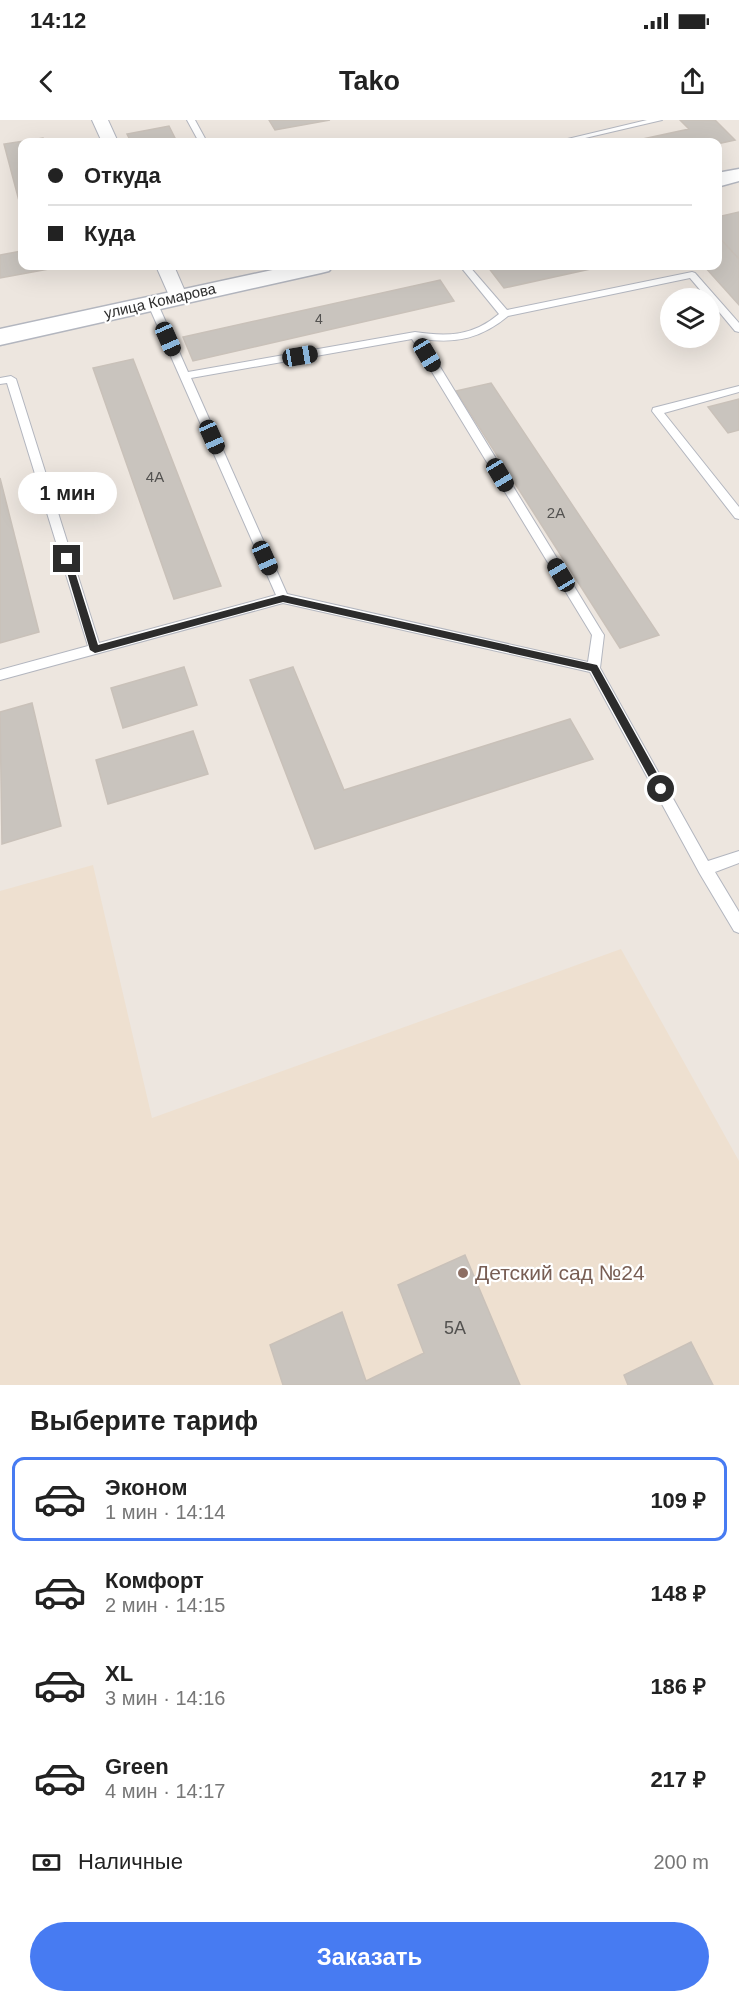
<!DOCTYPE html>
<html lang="ru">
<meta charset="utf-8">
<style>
body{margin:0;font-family:Arial,sans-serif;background:#f6f6f6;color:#222;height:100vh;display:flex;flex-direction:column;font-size:22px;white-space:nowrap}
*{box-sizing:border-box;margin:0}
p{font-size:20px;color:#767676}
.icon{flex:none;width:33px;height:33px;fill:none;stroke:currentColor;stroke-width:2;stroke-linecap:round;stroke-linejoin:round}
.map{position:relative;height:1265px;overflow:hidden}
.sheet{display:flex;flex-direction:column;background:#fff;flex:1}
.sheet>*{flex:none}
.hud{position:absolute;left:18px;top:18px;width:704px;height:132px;border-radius:12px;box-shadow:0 6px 24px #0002;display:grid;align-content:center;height:132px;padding:0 30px;background:#fff}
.controls{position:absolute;left:660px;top:168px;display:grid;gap:12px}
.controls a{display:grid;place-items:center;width:60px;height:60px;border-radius:50%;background:#fff;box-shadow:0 6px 24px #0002;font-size:30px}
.end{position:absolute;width:27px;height:27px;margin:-14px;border:8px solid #2c2c2c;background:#fff;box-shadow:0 0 0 3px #fff}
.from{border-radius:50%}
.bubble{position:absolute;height:42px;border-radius:21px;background:#fff;box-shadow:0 6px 24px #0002;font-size:20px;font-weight:800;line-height:42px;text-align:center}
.car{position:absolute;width:18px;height:36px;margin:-18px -9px;border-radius:8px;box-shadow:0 0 4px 2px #0007;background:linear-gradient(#222 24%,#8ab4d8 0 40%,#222 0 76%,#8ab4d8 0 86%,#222 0)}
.hud b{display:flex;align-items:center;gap:21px;height:57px;font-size:22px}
.hud b+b{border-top:2px solid #e0e0e0}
.hud i{width:15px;height:15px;background:#222}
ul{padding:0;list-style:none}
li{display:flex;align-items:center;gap:18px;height:84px;margin:0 12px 9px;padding:0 18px;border:3px solid transparent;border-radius:12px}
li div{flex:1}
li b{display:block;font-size:22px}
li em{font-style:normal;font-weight:800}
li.on{border-color:#477bf2}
li>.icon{width:54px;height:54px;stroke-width:1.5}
h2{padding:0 30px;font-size:27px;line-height:72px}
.pay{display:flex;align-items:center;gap:15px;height:66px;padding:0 30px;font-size:22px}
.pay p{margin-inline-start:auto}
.primary-button{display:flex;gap:12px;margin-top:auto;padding:12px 30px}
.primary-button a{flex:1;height:69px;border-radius:36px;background:#477bf2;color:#fff;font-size:24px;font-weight:800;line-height:69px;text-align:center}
.status{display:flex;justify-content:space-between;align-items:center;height:42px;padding:0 30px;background:#fff;direction:ltr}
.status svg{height:16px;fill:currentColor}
header{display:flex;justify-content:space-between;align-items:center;height:78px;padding:0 30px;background:#fff;font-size:27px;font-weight:800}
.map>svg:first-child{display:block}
.education{fill:#eee0d0}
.building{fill:#c9c4be;stroke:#c9c1b9;stroke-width:1.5}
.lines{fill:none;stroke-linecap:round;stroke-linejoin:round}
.lane-casing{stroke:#b3b6bf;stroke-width:2}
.street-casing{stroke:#b3b6bf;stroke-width:2}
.secondary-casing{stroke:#b3b6bf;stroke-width:3}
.lane{fill:#fff;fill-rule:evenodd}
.street{fill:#fff;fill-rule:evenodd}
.secondary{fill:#fff;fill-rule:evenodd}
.route{fill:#2c2c2c}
.education-dot{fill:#8d6e63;stroke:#fff;stroke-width:2}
.labels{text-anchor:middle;stroke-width:4.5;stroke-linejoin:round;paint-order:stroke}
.far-number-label{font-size:14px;fill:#535250}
.far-street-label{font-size:15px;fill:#2c2c2c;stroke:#fff}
.number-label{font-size:15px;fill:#535250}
.near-number-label{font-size:18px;fill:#535250}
.near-education-label{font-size:21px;fill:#785e54;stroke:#fff;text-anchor:start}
</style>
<div class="status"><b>14:12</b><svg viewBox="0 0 49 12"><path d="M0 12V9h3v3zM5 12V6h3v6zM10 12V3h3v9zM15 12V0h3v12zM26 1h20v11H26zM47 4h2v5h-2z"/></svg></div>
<header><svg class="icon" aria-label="back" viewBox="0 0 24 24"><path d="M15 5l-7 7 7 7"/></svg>Tako<svg class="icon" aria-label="share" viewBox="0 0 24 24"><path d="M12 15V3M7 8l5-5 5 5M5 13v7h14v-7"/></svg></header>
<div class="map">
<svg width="739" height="1265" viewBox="0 0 739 1265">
<rect width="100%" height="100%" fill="#ede6df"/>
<path class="education" d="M93,745L152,998L621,829L739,1041V1265H0V771Z"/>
<path class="building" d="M269,0H330L275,10Z
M680,0H715L735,20L717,24L647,22L643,19L689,9Z
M169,6L177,22H131L127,14Z
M43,18L44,22H22V92L4,24Z
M739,92V139L717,115V97Z
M717,115L739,139V185L704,146H717Z
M22,131V146H65L0,158V135Z
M496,146H604L504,168L488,147Z
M440,160L454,181L193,241L183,217Z
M133,239L221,466L174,479L93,248Z
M491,263L659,515L620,528L456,271Z
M739,279V310L728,313L708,287Z
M0,358L39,512L0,523Z
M184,547L197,585L123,608L111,568Z
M293,547L344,670L570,599L593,639L315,729L250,560Z
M32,583L61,706L2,724L0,592Z
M193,611L208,654L108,684L96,640Z
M465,1135L520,1265H283L270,1225L342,1192L366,1261L424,1233L398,1165Z
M691,1222L713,1265H628L624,1255Z"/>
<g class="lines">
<defs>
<path id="lane" d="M187,0H195L207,22H199Z
M647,0H662L568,22H555Z
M460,146H469L507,190L692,152L695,153L739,203V212L735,211L710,181V178H707L690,158L508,196C482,218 456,224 423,219L602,512L604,515L600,548L708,741L739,731V743L715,752L739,792V813L734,811L700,754L590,552L283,483L0,560V550L88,526L7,263L0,264V258L11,256L16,259L99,523L276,475L147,182L149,180L152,179L157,182L188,252L415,212C448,217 473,216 499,194ZM412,219L592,515L588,542L287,474L191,258Z
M739,266V272L664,293L739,387V399L735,398L652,291L653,288Z"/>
<path id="street" d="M92,0H108L118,22H102Z
M156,146H174L187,176L185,180H171Z"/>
<path id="secondary" d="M739,49V61L717,67V53Z
M291,146H333L329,151L321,153L0,225V209Z"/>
</defs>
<use href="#lane" class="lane-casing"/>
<use href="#street" class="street-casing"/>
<use href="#secondary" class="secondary-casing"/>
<use href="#lane" class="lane"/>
<use href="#street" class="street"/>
<use href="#secondary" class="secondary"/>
</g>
<path class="route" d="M67,436L71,439L98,525L283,475L597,545L666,669L664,672H657L591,551L283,482L95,533L90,530L63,439Z"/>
<circle class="education-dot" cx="463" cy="1153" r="6"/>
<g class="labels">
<g class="far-number-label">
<text x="319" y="204">4</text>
</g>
<g class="far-street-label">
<text transform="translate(160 181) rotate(-13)" y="5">улица Комарова</text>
</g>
<g class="number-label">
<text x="155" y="362">4А</text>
<text x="556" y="398">2А</text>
</g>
<g class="near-number-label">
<text x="455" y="1214">5А</text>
</g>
<g class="near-education-label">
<text x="475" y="1160">Детский сад №24</text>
</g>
</g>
</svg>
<div class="controls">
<a><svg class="icon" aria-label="layers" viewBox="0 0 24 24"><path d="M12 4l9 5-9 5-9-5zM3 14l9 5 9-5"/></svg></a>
</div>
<i class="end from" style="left:661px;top:669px"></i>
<i class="end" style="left:67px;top:439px"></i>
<div class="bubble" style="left:18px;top:352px;width:99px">1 мин</div>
<i class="car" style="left:168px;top:219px;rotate:156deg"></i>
<i class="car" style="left:427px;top:235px;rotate:149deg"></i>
<i class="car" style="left:300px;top:236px;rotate:80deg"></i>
<i class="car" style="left:212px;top:317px;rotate:156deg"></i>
<i class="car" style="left:500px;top:355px;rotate:149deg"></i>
<i class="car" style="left:265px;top:438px;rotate:156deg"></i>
<i class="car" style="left:561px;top:455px;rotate:329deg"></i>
<div class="hud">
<b><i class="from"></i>Откуда</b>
<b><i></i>Куда</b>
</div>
</div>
<section class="sheet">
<h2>Выберите тариф</h2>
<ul>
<li class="on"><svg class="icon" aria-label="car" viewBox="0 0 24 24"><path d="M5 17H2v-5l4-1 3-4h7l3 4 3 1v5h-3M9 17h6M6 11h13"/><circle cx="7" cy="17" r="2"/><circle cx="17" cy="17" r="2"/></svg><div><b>Эконом</b><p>1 мин · 14:14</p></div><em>109 ₽</em></li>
<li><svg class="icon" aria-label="car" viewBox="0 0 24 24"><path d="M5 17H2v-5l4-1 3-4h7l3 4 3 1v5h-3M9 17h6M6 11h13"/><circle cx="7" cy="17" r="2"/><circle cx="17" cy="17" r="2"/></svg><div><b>Комфорт</b><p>2 мин · 14:15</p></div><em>148 ₽</em></li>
<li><svg class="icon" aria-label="car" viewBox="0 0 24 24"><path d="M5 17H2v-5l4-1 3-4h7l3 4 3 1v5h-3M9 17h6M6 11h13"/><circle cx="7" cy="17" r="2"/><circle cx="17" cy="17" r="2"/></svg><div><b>XL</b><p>3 мин · 14:16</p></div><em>186 ₽</em></li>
<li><svg class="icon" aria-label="car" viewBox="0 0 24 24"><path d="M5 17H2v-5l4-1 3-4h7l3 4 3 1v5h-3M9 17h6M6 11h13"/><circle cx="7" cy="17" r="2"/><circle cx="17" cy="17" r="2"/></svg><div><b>Green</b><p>4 мин · 14:17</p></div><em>217 ₽</em></li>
</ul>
<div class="pay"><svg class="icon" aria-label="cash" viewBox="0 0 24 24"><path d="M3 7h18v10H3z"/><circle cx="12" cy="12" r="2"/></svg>Наличные<p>200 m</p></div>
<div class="primary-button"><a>Заказать</a></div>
</section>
